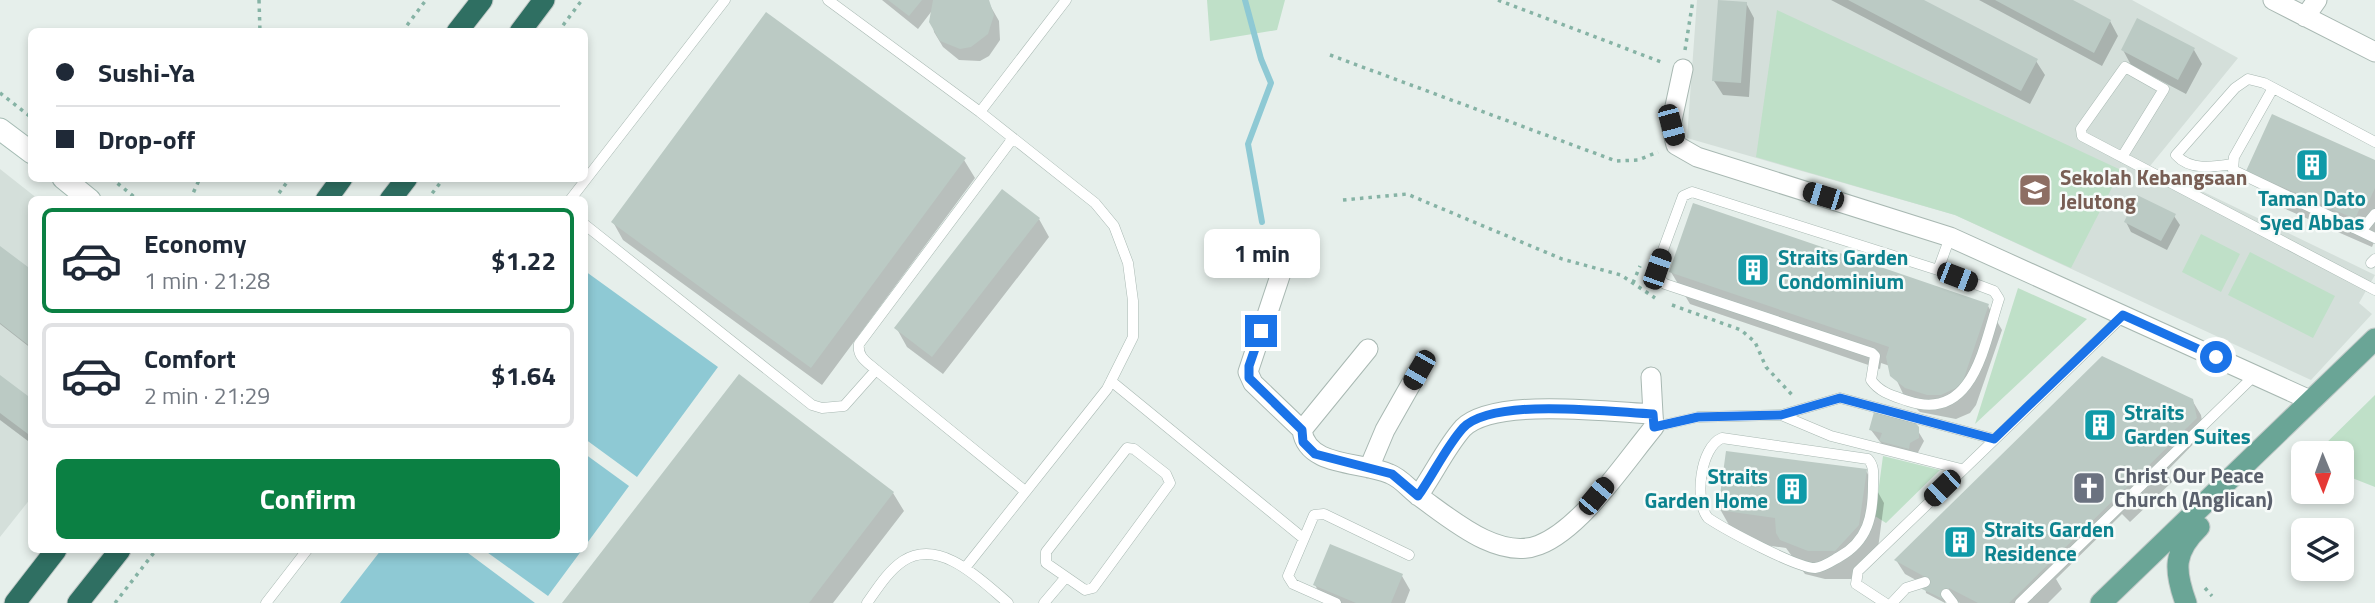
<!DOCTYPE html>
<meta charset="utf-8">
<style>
body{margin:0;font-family:"Titillium Web",sans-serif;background:#f6f6f7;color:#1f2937;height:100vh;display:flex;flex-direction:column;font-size:26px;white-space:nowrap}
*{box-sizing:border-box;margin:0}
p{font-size:23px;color:#747a83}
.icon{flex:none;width:38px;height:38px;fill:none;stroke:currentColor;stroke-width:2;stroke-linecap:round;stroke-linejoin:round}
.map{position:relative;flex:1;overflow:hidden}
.sheet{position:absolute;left:28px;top:196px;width:560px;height:357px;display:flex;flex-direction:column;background:#fff;border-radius:10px;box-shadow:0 4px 10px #0003}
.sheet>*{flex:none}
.guide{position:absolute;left:28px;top:28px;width:560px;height:154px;border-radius:10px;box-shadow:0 4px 10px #0003;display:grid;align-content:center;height:154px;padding:0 28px;background:#fff}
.needle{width:46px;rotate:179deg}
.controls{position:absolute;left:2291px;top:441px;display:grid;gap:14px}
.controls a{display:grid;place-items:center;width:63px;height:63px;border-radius:10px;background:#fff;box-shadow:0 4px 10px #0003;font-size:35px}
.end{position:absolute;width:32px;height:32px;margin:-16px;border:9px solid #1a73e8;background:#fff;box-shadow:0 0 0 4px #fff}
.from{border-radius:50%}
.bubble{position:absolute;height:49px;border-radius:10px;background:#fff;box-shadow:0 4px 10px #0003;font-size:23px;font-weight:700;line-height:49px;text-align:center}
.car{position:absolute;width:21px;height:42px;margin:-21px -10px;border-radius:9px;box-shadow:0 0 5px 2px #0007;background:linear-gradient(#222 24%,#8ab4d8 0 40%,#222 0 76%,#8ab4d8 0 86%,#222 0)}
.guide b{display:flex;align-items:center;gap:24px;height:66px;font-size:26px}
.guide b+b{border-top:2px solid #e0e1e3}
.guide i{width:18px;height:18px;background:#1f2937}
ul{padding:12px 0 0;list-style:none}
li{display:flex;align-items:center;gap:21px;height:105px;margin:0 14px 10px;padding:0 14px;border:4px solid #e0e1e3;border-radius:10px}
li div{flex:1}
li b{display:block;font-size:26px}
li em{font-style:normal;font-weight:700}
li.active{border-color:#0b8043}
li>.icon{width:63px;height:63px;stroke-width:1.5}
.action{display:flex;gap:14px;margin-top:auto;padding:14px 28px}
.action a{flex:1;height:80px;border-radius:10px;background:#0b8043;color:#fff;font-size:28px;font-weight:700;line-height:80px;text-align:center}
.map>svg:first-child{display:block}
.built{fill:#d4dfda}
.green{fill:#bfe0c8}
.water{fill:#8ec9d4}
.shadow{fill:#0003}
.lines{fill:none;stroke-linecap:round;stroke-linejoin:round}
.stream{stroke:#8ec9d4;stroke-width:6}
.building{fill:#bbcac4}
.lane-casing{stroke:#a8b8b2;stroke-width:11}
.street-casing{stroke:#a8b8b2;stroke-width:21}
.secondary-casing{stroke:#a4bbb3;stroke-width:23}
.primary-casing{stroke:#c2cac8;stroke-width:23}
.highway-casing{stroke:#c2cac8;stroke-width:23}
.path{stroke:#86b3a5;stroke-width:3.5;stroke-dasharray:3.5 5;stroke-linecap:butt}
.lane{stroke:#fff;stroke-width:10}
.street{stroke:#fff;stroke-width:19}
.secondary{stroke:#fff;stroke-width:21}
.primary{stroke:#6aa596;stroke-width:21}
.highway{stroke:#2f6f62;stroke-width:21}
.route{stroke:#1a73e8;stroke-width:9}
.labels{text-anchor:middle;stroke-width:5;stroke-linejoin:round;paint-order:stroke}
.education-label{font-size:21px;font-weight:bold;fill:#785e54;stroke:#f7fbf9;text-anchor:start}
.culture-label{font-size:21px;font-weight:bold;fill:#0d838f;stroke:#f7fbf9;text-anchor:start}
.worship-label{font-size:21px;font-weight:bold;fill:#5b616d;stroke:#f7fbf9;text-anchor:start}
</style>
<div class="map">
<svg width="2375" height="603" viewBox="0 0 2375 603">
<rect width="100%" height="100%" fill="#e6efeb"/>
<path class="built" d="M1697,0H2132L2238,58L2150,166L2375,275L2359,303L2372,314L2311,380L1955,215L1687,138Z
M0,169L38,199L32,200L31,498L0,537Z"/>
<path class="green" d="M1207,0H1285L1277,30L1210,41Z
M1777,10L2121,170L2071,268L1955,215L1756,157Z
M2201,234L2240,254L2221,292L2182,272Z
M2250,252L2335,296L2313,338L2228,295Z
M2018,288L2087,319L1975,424Z
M2375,395V487L2342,474V453H2316Z
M1883,456L1940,470L1886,523L1875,516Z"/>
<path class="water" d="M585,271L718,367L637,477L585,439Z
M585,454L629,486L585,546Z
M381,550H464L535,603H340Z
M484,550H582L548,596Z"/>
<path class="shadow" d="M882,0H987L999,21L1000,40L989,56L980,61L959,60L943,47L934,32L931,12L918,29Z
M1831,0H1920L2036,61L2045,75L2030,104Z
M1979,0H2069L2110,21L2118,36L2102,66Z
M1746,3L1754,18L1749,97L1723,95L1714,81Z
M2123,50H2194L2202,64L2186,94L2131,65Z
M964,160L975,178L822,385L623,240L613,222Z
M2375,162V240L2372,247L2265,200L2248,171Z
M2174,216L2180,225L2167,250L2131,232L2126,222Z
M1039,219L1049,237L943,374L907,347L897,329Z
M0,248L32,272V349L0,324Z
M1671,272L1988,306L2002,330L1976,405L1970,413L1956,419L1920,412L1906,400L1890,366L1881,363L1880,369L1690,304Z
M0,377L32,401V444L0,420Z
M2192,400L2201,415L2204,433L2166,472L2172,482L2130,522L2122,514L2056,579L2062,589L2048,603H1960L1948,597L1945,603L1926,593L1925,585L1905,574L1896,560Z
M1871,430L1918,431L1924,441L1915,458L1887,451Z
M1866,471L1884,503L1877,556L1852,579H1825L1805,574L1786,548L1738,541L1720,509Z
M893,493L904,511L833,603H565Z
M1402,576L1410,590L1405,603H1332L1323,599L1315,585Z"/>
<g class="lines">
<path class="stream" d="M1245,0L1261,59L1271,83L1248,144L1262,222"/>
</g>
<path class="building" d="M888,0H922L909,16Z
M933,0H989L994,15L988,34L971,47L960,49L940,41L929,22Z
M1718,0L1747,2L1741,83L1712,81Z
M1848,0H1924L2038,59L2021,91Z
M1995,0H2073L2111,20L2094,53Z
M766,12L966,158L811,368L611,222Z
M2137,18L2195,48L2178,80L2121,50Z
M2272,114L2375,160V188L2368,203L2363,201L2355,219L2246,171Z
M1002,189L1040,218L932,357L894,328Z
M2137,195L2176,214L2161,241L2124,222Z
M1693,203L1989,304L1963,381L1956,388L1941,395H1927L1905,388L1890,376L1886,357L1889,347L1669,272Z
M0,246L32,270V348L0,323Z
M2102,356L2193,399L2197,418L2009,603H1978L1949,588L1943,599L1922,589L1927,578L1894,560Z
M739,374L894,492L809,603H562Z
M0,375L32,399V437L0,413Z
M1874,412L1913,420L1919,427V438L1910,443L1909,449L1879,441L1882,433L1869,430Z
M1726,451L1867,469L1859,525L1835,551H1808L1780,540L1776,533L1775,518L1718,510Z
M1330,544L1403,574L1391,603H1356L1313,585Z"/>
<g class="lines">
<defs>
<path id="lane" d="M828,0L980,112
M2273,88L2234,157L2233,170L2375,238
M1013,138L859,344C857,357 867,362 876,370L1025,491
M2122,157L2164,89L2125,67L2081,129L2082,136L2375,290
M2232,164C2214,167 2190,171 2176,155L2235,88L2248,79L2264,83L2375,142
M1692,192L1938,270L1994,291L1999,299C1984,344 1974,423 1908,401C1894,396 1880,393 1871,380L1875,356L1872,353L1665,284L1657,277L1656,269L1683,196Z
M570,200L725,0
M584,224L812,405L822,408L844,406L876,370
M2361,231L2375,214
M2371,263L2375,259
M1938,270L1950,237
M1111,381L1303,538
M1781,415L1831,436L1961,469
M1654,427L1698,417L1781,415L1840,398L1994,439
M1722,438L1868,459C1875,467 1873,475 1873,485C1873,516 1868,541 1839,557C1832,561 1824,567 1815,568C1797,568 1726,530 1708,518C1694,501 1700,447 1722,438Z
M1127,448L1134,449L1166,474L1170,483L1093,588L1085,590L1046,563V552Z
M965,568L1107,389L1133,337V301L1128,263L1114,226L1095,203L980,112L1066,0
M1946,594L1953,603
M266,603L307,550
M867,603C877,589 888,571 903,561C940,537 982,581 1008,603
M1044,603L1066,577
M1336,603L1293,584L1288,576L1314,515L1324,514L1409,555
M1885,603L1856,584L1858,571L2123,316
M1892,603L1906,588L1925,582
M2020,603L2255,375"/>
<path id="street" d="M2273,0L2375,52
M2305,17L2317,0
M1683,69L1671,125L1676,145L1697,157L1950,237L2312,401
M1284,264L1248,372L1253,383L1302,430
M1368,349L1302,430C1307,468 1362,461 1390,474C1401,478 1410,490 1420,497C1451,519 1499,561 1539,545C1582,528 1624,463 1654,427L1653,414C1610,412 1494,397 1463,428C1446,447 1433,475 1418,496
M1651,377L1653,414
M1369,468L1385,430L1419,370"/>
<path id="secondary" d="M0,129L32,153
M63,178L90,200"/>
<path id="primary" d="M2101,603L2375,339
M2186,603C2174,570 2173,552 2199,527"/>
<path id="highway" d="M457,32L482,0
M520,32L544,0
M326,200L342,178
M390,200L407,178
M15,603L56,550
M78,603L120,550"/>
</defs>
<use href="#lane" class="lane-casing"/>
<use href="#street" class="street-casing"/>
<use href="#secondary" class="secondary-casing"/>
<use href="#primary" class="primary-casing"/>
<use href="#highway" class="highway-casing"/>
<path class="path" d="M259,0L260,32
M1498,0L1664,63
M402,32L426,0
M558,32L582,0
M1685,50L1693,0
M1330,55L1616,161L1638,160L1658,152
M0,93L32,118
M111,178L138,200
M190,200L200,178
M274,200L290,178
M427,200L444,178
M1343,200L1407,194L1562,259L1621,275L1655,298
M1633,283L1640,266
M1672,305L1741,330L1755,342L1766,367L1794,397
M2205,588L2212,596
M115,603L156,550"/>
<use href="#lane" class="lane"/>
<use href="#street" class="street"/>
<use href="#secondary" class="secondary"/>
<use href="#primary" class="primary"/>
<use href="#highway" class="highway"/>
</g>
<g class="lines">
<path class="route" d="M1261,331L1249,366V378L1302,430L1303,442L1315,454L1392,474L1418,496C1433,475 1446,447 1463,428C1493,397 1610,412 1653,414L1654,427L1698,417L1781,415L1840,398L1994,439L2123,315L2216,357"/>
</g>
<defs>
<symbol id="building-square" viewBox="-11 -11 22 22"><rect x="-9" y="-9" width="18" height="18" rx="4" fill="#0f9aa8" stroke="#f7fbf9"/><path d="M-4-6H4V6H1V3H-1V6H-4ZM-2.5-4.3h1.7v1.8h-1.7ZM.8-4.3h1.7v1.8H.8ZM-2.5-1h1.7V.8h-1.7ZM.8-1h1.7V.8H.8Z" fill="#fff"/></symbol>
<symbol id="school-square" viewBox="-11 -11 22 22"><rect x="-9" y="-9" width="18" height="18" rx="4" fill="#8d6e63" stroke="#f7fbf9"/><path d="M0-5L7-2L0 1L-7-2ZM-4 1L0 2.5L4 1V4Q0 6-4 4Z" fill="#fff"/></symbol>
<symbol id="church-square" viewBox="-11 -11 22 22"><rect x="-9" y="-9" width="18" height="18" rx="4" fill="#6b7280" stroke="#f7fbf9"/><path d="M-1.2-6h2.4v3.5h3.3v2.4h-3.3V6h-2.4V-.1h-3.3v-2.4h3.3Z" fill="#fff"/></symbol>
</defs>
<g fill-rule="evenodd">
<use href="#building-square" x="2293" y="146" width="38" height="38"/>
<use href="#school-square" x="2016" y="171" width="38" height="38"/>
<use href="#building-square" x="1734" y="251" width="38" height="38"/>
<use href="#building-square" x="2081" y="406" width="38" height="38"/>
<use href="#church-square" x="2070" y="469" width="38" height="38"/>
<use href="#building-square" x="1773" y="470" width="38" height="38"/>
<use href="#building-square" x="1941" y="523" width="38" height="38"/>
</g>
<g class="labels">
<g class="education-label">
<text x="2060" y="185">Sekolah Kebangsaan<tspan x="2060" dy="24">Jelutong</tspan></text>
</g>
<g class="culture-label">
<text x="2312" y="206" text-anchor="middle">Taman Dato<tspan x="2312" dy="24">Syed Abbas</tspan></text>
<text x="1778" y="265">Straits Garden<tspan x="1778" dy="24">Condominium</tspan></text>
<text x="2124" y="420">Straits<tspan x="2124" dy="24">Garden Suites</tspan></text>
<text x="1768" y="484" text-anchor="end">Straits<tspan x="1768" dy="24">Garden Home</tspan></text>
<text x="1984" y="537">Straits Garden<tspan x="1984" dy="24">Residence</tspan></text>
</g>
<g class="worship-label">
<text x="2114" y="483">Christ Our Peace<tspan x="2114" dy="24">Church (Anglican)</tspan></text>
</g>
</g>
</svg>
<div class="controls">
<a><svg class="needle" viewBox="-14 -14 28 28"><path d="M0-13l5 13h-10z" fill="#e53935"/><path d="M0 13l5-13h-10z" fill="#747a83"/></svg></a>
<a><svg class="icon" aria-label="layers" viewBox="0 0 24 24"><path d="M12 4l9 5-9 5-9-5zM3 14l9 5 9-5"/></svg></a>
</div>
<i class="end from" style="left:2216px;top:357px"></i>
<i class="end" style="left:1261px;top:331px"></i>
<div class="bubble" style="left:1204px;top:229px;width:116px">1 min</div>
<i class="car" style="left:1671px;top:125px;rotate:165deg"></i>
<i class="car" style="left:1823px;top:196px;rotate:287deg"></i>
<i class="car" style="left:1657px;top:269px;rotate:19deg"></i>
<i class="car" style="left:1957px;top:277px;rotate:111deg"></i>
<i class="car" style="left:1419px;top:370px;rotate:210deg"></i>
<i class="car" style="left:1942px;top:488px;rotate:226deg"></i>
<i class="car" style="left:1596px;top:496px;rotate:40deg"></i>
<div class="guide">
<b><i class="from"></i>Sushi-Ya</b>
<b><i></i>Drop-off</b>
</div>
<section class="sheet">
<ul>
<li class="active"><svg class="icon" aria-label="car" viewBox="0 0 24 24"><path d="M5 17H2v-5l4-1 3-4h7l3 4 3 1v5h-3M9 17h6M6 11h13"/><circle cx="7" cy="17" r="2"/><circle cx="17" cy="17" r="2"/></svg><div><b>Economy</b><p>1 min · 21:28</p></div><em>$1.22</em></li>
<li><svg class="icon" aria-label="car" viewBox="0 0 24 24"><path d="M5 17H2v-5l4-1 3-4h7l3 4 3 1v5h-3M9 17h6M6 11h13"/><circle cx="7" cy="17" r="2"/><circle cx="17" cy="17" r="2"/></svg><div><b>Comfort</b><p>2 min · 21:29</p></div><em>$1.64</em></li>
</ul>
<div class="action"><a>Confirm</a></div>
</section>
</div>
